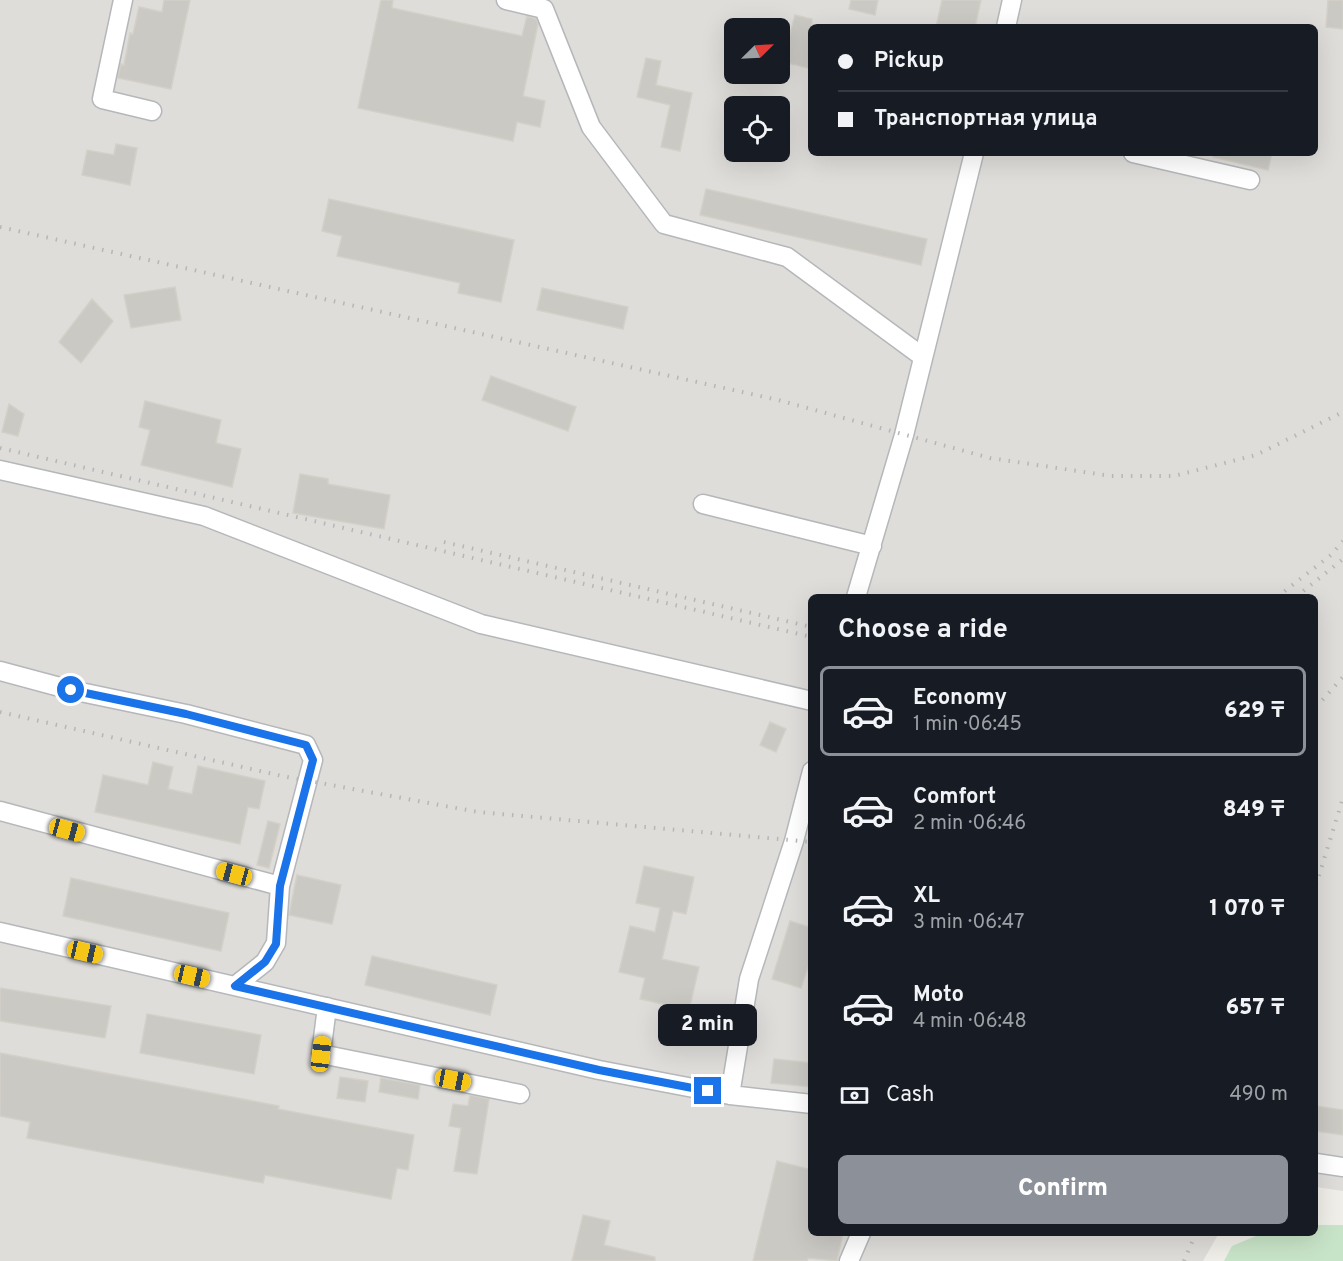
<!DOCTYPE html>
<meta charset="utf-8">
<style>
body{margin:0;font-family:Overpass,sans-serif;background:#20242c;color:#f1f3f6;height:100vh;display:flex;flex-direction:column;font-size:22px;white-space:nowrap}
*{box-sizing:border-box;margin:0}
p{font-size:20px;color:#9ea1a6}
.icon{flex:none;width:33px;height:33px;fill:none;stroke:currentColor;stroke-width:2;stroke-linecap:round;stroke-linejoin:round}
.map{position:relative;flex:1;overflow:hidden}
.drawer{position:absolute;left:808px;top:594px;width:510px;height:642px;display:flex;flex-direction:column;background:#171b24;border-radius:9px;box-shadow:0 6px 24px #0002}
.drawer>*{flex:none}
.banner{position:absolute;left:808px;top:24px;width:510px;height:132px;border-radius:9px;box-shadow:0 6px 24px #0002;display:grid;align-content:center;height:132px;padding:0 30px;background:#171b24}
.needle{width:39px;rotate:66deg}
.buttons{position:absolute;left:724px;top:18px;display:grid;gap:12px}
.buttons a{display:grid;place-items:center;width:66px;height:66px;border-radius:9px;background:#171b24;box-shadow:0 6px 24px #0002;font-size:30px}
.end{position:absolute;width:27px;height:27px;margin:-14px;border:8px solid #1a73e8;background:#fff;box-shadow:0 0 0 3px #fff}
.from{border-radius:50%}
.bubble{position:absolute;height:42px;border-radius:9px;background:#171b24;box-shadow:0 6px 24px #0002;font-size:20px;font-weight:800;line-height:42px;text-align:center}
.car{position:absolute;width:18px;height:36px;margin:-18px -9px;border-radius:8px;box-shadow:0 0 4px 2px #0007;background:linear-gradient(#f5c518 24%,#345 0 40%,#f5c518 0 76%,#345 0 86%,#f5c518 0)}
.banner b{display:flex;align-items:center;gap:21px;height:57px;font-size:22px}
.banner b+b{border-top:2px solid #363941}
.banner i{width:15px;height:15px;background:#f1f3f6}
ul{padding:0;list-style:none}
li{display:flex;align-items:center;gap:18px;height:90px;margin:0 12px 9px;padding:0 18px;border:3px solid transparent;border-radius:9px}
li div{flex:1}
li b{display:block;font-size:22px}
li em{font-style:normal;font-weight:800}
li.current{border-color:#8c9099}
li>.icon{width:54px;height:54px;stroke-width:1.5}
h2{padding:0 30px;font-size:27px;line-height:72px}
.pay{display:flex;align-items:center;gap:15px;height:66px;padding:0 30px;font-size:22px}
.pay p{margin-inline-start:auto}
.button{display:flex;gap:12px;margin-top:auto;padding:12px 30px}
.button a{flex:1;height:69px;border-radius:9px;background:#8c9099;color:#fff;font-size:24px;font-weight:800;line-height:69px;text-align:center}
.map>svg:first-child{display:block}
.industrial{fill:#deddda;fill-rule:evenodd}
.green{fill:#c8e4c8}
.building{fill:#cbc9c4;stroke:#d3d0c7;stroke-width:1.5}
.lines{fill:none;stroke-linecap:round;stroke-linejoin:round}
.minor-casing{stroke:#b5b7ba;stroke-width:21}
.minor{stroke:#fff;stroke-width:18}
.rail{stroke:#b5b6b6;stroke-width:4;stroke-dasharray:1.5 8;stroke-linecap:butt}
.route{stroke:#1a73e8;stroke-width:8}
</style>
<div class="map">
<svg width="1343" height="1261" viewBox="0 0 1343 1261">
<rect width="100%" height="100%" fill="#efeee8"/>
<path class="industrial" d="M0,0H1343V1191L1316,1187V597H812V1233H1219L1203,1261H0ZM812,27H1316V153H812ZM735,28H780V74H735ZM735,106H780V152H735Z"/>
<path class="green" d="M1316,1225H1343V1261H1224L1232,1246L1263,1233H1316Z"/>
<path class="building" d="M164,0H190L171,89L118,78L121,64L124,65L130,33L133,34L139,7L162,12Z
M381,0H393L392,8L522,36L527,16L536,19L538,24L523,96L545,101L540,127L517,122L513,141L358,108Z
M851,0H878L875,15L849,9Z
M942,0H981L975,27H936Z
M1328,0H1343V29L1326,27Z
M795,15L812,19V69L780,61V36L789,38Z
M646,58L661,61L656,85L692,93L680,151L661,147L670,105L637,97Z
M116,144L137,148L130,185L82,175L87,150L114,155Z
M1213,153H1272L1268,170L1213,157Z
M706,189L927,239L921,265L700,215Z
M329,199L514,240L501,302L458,293L460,283L337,256L342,236L322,231Z
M175,287L181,320L131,328L124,295Z
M542,288L628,307L623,329L537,310Z
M92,299L113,321L81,363L59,342Z
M491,376L576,407L568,431L482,400Z
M145,401L221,420L216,443L241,449L232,487L141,465L150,430L139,427Z
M9,404L24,414L18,436L2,432Z
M300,474L328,479V484L390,495L384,529L293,513Z
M770,722L786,729L776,752L760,745Z
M153,762L173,767L168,789L192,794L198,766L265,781L259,809L248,807L240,844L95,812L103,775L148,785Z
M268,821L280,824L269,868L257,865Z
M644,866L694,877L686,914L673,911L662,959L699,967L689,1010L640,999L645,978L619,972L630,926L655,932L660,908L636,903Z
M297,875L341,885L332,924L289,915Z
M71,878L229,913L221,951L63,916Z
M790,921L812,928V955L801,988L772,979Z
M372,956L497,985L490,1015L365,985Z
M0,988L111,1006L105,1038L0,1021Z
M147,1014L261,1035L254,1074L140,1053Z
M0,1053L279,1106L278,1109L414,1135L408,1170L397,1168L391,1199L265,1175L263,1183L27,1138L30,1122L0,1116Z
M774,1059L812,1063V1087L771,1083Z
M340,1077L368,1081L365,1102L337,1098Z
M381,1078L420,1085L418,1099L379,1092Z
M470,1095L489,1099L477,1174L454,1171L461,1128L449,1126L453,1104L468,1106Z
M1316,1106L1343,1110V1135L1316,1131Z
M777,1161L812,1170V1233H843L837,1261L808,1258L807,1261H753Z
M583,1215L610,1221L604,1245L655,1257V1261H572Z"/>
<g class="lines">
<defs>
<path id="minor" d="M123,0L102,99L152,111
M506,0L544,9L591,127L664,224L787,257L923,357
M1006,27L1012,0
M1133,153L1250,180
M0,470L204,516L481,624L812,701
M703,504L872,546
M856,597L904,435L974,153
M0,671L71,690L186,714L306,745L313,760L280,886L276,943L265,962L235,986
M0,811L280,886
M0,932L599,1070L730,1095L812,1104
M327,1007L321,1054L520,1094
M730,1095L749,979L794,841L812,771
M1316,1163L1343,1167
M849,1261L861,1233"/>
</defs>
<use href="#minor" class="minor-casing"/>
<use href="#minor" class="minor"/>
<path class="rail" d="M0,227L778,400L990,458L1111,476H1174L1256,455L1343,412
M0,448L812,637
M444,542L812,627
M1277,597L1331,555L1343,541
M1296,597L1343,559
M1316,707L1343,677
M0,712L282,776L478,812L812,842
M1316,885L1343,798
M1184,1261L1196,1233"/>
</g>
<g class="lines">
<path class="route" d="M71,690L186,714L306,745L313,760L280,886L276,944L265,962L235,986L599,1070L708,1091"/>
</g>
</svg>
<div class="buttons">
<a><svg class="needle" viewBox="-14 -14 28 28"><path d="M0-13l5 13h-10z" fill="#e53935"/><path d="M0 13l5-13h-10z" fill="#9ea1a6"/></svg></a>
<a><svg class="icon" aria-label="locate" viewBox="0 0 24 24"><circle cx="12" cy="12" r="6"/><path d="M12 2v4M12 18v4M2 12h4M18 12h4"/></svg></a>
</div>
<i class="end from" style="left:71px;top:690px"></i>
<i class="end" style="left:708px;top:1091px"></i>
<div class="bubble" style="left:658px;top:1004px;width:99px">2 min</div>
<i class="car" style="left:67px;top:830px;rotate:105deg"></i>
<i class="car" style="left:234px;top:874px;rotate:285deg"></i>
<i class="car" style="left:85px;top:952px;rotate:103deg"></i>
<i class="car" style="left:192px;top:976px;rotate:103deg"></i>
<i class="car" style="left:321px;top:1054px;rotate:7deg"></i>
<i class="car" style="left:453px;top:1080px;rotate:101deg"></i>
<div class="banner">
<b><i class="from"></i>Pickup</b>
<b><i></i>Транспортная улица</b>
</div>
<section class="drawer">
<h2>Choose a ride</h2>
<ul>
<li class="current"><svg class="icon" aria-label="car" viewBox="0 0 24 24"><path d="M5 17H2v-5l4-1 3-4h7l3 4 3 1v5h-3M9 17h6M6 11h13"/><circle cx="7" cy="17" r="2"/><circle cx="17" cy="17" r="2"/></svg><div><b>Economy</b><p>1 min · 06:45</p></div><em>629 ₸</em></li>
<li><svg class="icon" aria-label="car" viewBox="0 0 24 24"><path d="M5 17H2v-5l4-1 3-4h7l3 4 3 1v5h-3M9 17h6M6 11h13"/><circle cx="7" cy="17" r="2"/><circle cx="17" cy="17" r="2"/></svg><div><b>Comfort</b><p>2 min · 06:46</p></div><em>849 ₸</em></li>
<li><svg class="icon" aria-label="car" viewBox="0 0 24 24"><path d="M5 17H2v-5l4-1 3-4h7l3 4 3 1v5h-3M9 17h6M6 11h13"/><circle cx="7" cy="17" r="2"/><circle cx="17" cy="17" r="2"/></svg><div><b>XL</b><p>3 min · 06:47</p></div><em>1 070 ₸</em></li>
<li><svg class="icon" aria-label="car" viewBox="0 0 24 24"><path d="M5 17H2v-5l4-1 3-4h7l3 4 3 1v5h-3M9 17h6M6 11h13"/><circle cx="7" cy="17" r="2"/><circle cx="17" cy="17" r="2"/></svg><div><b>Moto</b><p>4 min · 06:48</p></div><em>657 ₸</em></li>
</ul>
<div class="pay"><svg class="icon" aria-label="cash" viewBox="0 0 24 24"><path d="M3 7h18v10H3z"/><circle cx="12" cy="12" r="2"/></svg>Cash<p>490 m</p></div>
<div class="button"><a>Confirm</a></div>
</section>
</div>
